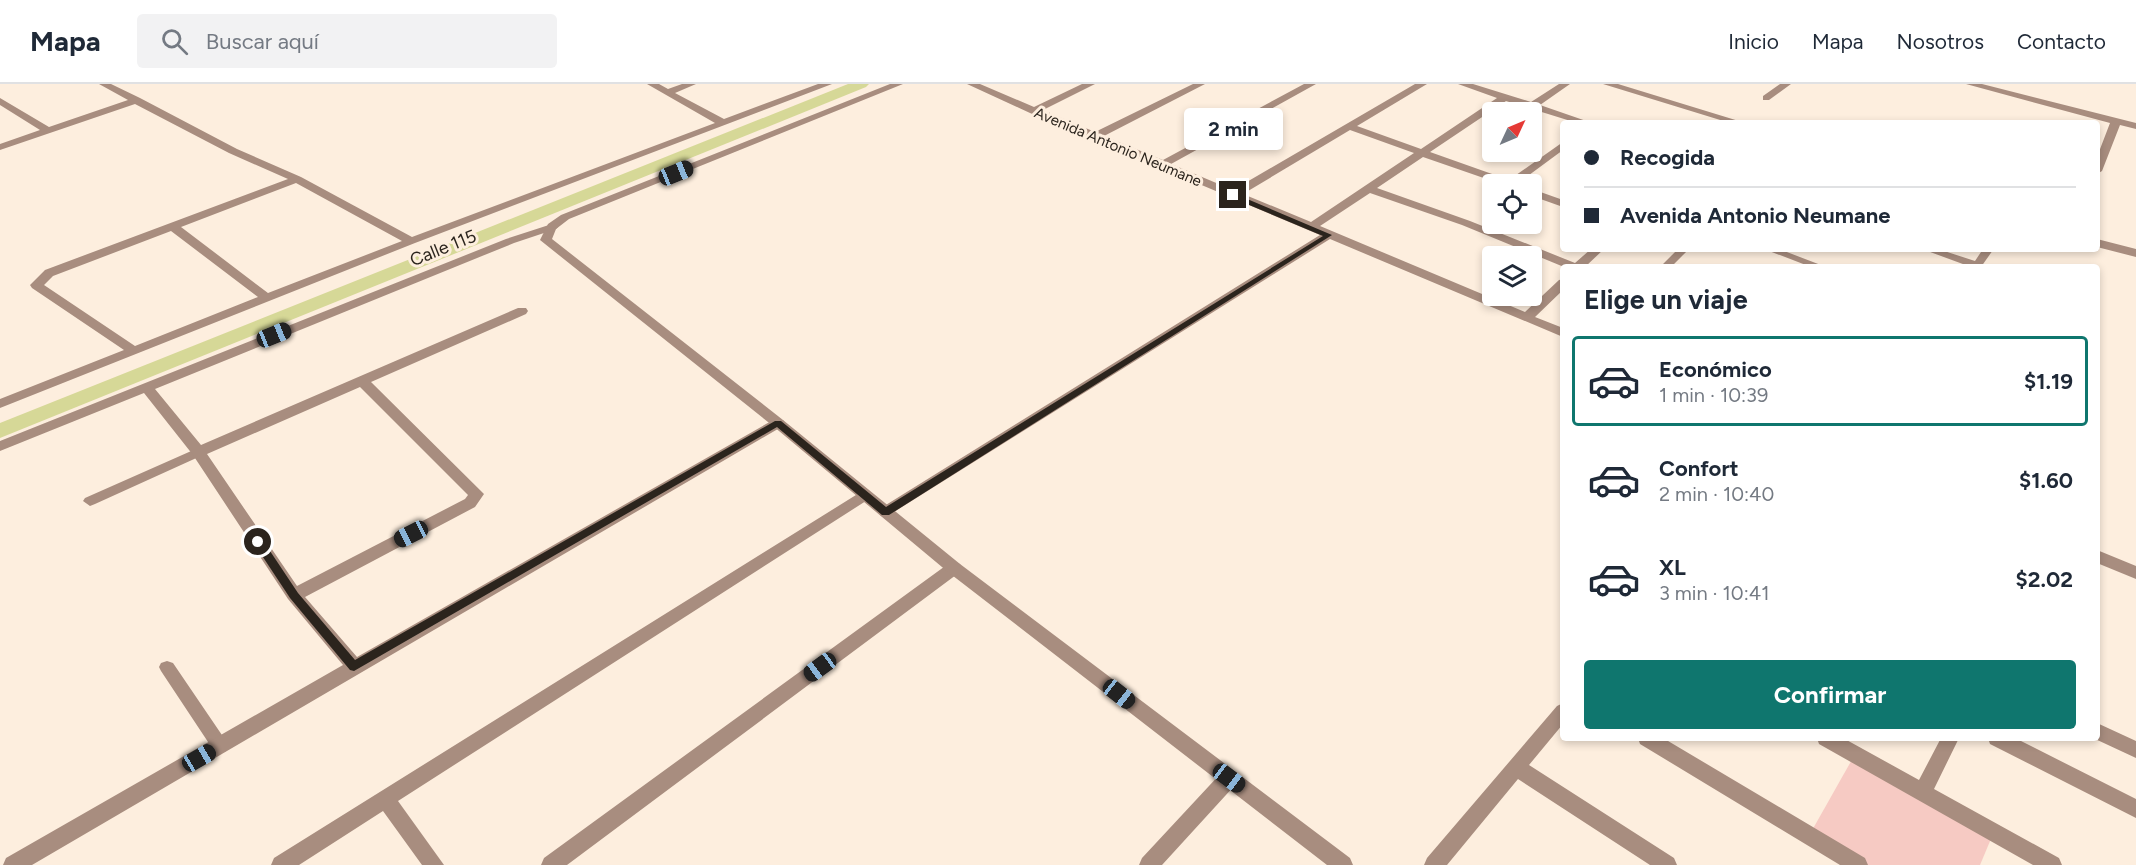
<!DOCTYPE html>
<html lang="es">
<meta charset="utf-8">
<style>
body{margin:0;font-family:Figtree,sans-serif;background:#f2f2f3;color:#1f2937;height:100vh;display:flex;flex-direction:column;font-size:22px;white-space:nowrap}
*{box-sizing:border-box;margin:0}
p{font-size:20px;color:#747a83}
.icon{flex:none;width:33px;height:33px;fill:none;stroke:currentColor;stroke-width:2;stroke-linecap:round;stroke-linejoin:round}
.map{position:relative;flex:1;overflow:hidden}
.panel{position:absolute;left:1560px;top:180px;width:540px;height:477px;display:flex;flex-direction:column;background:#fff;border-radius:6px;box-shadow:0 3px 9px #0003}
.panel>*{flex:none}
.guide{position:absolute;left:1560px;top:36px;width:540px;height:132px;border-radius:6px;box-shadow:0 3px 9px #0003;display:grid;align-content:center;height:132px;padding:0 24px;background:#fff}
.needle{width:39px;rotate:46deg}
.fabs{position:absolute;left:1482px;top:18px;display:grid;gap:12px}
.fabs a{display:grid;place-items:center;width:60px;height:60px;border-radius:6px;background:#fff;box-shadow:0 3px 9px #0003;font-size:30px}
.end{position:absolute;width:27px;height:27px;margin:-14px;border:8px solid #2b241d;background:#fff;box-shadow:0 0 0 3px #fff}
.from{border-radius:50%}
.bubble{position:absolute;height:42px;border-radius:6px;background:#fff;box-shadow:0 3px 9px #0003;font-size:20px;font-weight:700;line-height:42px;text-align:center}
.car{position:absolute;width:18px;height:36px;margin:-18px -9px;border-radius:8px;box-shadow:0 0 4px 2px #0007;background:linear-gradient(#222 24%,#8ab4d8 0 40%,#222 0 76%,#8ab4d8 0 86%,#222 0)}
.guide b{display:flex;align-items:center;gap:21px;height:57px;font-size:22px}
.guide b+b{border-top:2px solid #e0e1e3}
.guide i{width:15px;height:15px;background:#1f2937}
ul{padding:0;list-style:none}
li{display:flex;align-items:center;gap:18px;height:90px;margin:0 12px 9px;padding:0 12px;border:3px solid transparent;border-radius:6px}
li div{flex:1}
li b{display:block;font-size:22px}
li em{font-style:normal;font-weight:700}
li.selected{border-color:#0f766e}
li>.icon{width:54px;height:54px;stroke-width:1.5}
h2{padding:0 24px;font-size:27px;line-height:72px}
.action{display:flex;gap:12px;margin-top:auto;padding:12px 24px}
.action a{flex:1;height:69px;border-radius:6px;background:#0f766e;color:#fff;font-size:24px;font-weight:700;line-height:69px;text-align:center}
header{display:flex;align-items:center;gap:36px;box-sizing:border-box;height:84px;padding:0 30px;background:#fff;border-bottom:2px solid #e0e1e3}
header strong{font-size:28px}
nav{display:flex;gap:33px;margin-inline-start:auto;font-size:21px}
.search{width:420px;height:54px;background:#f2f2f3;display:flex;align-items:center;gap:15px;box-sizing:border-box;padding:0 21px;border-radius:6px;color:#747a83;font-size:22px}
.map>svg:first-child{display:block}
.green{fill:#f6cac3}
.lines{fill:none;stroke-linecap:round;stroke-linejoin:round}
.canal{fill:#d6d897;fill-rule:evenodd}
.service{fill:#a88d7f;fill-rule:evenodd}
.minor{fill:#a88d7f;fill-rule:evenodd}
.tertiary{fill:#a88d7f;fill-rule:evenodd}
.route{fill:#2b241d}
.labels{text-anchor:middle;stroke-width:6;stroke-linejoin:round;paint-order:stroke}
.far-street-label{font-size:15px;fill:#2b241d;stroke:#fdeede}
.street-label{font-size:18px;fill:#2b241d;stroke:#fdeede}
</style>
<header>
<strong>Mapa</strong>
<div class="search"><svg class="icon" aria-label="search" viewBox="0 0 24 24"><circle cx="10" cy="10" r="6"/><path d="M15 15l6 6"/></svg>Buscar aquí</div>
<nav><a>Inicio</a><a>Mapa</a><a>Nosotros</a><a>Contacto</a></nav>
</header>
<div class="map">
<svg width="2136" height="781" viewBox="0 0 2136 781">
<rect width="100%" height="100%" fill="#fdeede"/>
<path class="green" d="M1854,672L1993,750L1980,781H1861L1810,750Z"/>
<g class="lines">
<path class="canal" d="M848,0H869L866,3L0,354V339Z"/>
<path class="service" d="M1678,165H1689L1671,183H1660Z
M1764,165H1779L1826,183H1811Z
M1922,165H1938L1975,177L1983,165L1993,166L1981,183H1971Z
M198,364L205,368L203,371L95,420L90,422L83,417L85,414Z
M167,577L173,579L226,657L228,662L226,667L220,669L214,667L161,587L159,583L161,579Z"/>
<path class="minor" d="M99,0H111L140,14L237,65L301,93L412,153L715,39L647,0H659L668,5L682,0H696L675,9L724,35L818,0H832L415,159L0,324V315L124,266L32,204L30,201L45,186L288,95L229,69L135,20L0,66V60L40,46L0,21V14L49,43L128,16ZM296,99L402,157L268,209L181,143ZM171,147L258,213L135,262L44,201L53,192Z
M967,0H980L1034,23L1082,0H1095L1043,26L1095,48L1193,0H1205L1104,52L1163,76L1304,0H1316L1171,80L1233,106L1415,0H1427L1357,42L1421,65L1497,14L1458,0H1473L1531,18L1559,0H1570L1540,21L1592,39H1577L1506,17L1430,68L1509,96L1563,58V66L1517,100H1501L1423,73L1377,104L1470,137L1575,179L1591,165H1604L1585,183H1564L1462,141L1370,109L1320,142L1525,228L1559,196L1563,195V206L1535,233L1563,244V253L1330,155L886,433L881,432L878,428L881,424L1320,151L1095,56L1089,55L1088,53L1030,29ZM1350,46L1414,69L1311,138L1243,110Z
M1603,0H1618L1742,38L1730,39Z
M1780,0H1791L1769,16H1763V12Z
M1966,0H1982L2136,39V45L2120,41L2102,87L2097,90V73L2110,39Z
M1532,105L1563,116V123L1532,112Z
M552,140L558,143L556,145L514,159L155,305L201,361L518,224H526L528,227L526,230L371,298L484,410L475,423L305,513L357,573L773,336H783L785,339L783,342L32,781H3L6,774L343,581L288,515L193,371L144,309L0,367V357L506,155ZM360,303L468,411L465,415L297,502L207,370Z
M2097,155L2136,165V173L2097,163Z
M864,406L869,407L872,411L869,415L398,717L444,781H422L383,727L299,781H271L274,774Z
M2097,466L2136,482V495L2097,479Z
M954,478L960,480L962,484L960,488L567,781H541L544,774L948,480Z
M1563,619V640L1529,681L1674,774L1677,781H1650L1518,695L1447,781H1424L1427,774L1557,622Z
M2097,639L2136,657V674L2093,654H2097Z
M1638,654H1663L1865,774L1868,781H1840L1640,660Z
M1817,654H1843L1919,696L1941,654H1959L1934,705L2059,774L2062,781H2033L1819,660Z
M1988,654H2015L2136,715V734L1990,660Z
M1229,686L1236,688L1239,694L1236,700L1162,781H1139L1142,774L1222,688Z"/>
<path class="tertiary" d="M890,0H903L569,135L556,145L552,155L783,336L960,480L1350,774L1353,781H1327L948,488L773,342L540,156L548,140L561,131Z"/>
</g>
<path class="route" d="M1233,109L1332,151L889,431H882L777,343L354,587L350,586L290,514L253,458L254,455H262L298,509L355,576L775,337H781L886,423L1323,152L1230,113Z"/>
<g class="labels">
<g class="far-street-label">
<text transform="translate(1118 63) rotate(23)" y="5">Avenida Antonio Neumane</text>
</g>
<g class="street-label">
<text transform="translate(443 164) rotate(-22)" y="6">Calle 115</text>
</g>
</g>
</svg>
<div class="fabs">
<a><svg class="needle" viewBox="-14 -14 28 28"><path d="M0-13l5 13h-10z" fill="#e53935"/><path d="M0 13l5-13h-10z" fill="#747a83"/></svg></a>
<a><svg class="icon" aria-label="locate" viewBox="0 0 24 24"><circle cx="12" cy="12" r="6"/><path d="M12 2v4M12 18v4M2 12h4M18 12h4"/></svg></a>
<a><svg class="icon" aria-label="layers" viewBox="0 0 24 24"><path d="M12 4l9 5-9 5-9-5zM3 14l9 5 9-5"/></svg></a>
</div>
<i class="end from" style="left:258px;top:458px"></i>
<i class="end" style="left:1233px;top:111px"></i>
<div class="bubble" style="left:1184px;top:24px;width:99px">2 min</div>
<i class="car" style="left:676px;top:89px;rotate:68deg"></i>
<i class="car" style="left:274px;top:251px;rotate:68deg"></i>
<i class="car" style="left:411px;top:450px;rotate:243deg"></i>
<i class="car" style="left:820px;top:583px;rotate:234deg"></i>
<i class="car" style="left:1119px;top:610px;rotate:128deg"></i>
<i class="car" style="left:199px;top:674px;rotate:60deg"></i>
<i class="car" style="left:1229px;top:694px;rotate:127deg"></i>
<div class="guide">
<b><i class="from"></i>Recogida</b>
<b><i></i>Avenida Antonio Neumane</b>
</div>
<section class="panel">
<h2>Elige un viaje</h2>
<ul>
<li class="selected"><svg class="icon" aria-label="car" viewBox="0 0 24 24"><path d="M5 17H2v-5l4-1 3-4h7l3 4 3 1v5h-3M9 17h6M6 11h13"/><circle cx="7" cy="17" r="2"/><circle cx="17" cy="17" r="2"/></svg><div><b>Económico</b><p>1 min · 10:39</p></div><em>$1.19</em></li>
<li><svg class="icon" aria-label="car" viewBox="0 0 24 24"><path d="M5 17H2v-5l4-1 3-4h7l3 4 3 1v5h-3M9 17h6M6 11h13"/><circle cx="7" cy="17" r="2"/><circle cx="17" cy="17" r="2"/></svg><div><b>Confort</b><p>2 min · 10:40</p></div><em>$1.60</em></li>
<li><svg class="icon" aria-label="car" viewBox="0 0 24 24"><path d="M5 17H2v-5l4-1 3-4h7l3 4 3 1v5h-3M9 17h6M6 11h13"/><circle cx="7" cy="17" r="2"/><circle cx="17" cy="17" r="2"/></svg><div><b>XL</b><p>3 min · 10:41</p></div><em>$2.02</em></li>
</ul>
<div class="action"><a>Confirmar</a></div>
</section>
</div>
